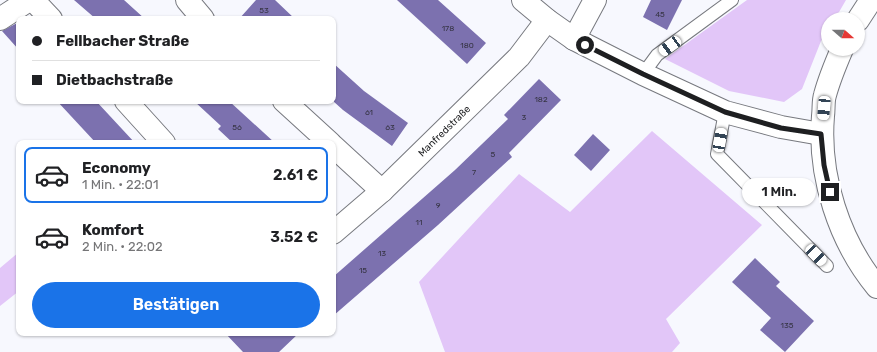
<!DOCTYPE html>
<html lang="de">
<meta charset="utf-8">
<style>
body{margin:0;font-family:Rubik,sans-serif;background:#f2f2f2;color:#202124;height:100vh;display:flex;flex-direction:column;font-size:15px;white-space:nowrap}
*{box-sizing:border-box;margin:0}
p{font-size:13px;color:#757577}
.icon{flex:none;width:22px;height:22px;fill:none;stroke:currentColor;stroke-width:2;stroke-linecap:round;stroke-linejoin:round}
.map{position:relative;flex:1;overflow:hidden}
.panel{position:absolute;left:16px;top:140px;width:320px;height:196px;display:flex;flex-direction:column;background:#fff;border-radius:8px;box-shadow:0 1px 3px #0004}
.panel>*{flex:none}
.banner{position:absolute;left:16px;top:16px;width:320px;height:88px;border-radius:8px;box-shadow:0 1px 3px #0004;display:grid;align-content:center;height:88px;padding:0 16px;background:#fff}
.needle{width:26px;rotate:110deg}
.buttons{position:absolute;left:821px;top:12px;display:grid;gap:8px}
.buttons a{display:grid;place-items:center;width:44px;height:44px;border-radius:50%;background:#fff;box-shadow:0 1px 3px #0004;font-size:20px}
.end{position:absolute;width:18px;height:18px;margin:-9px;border:5px solid #1e1f21;background:#fff;box-shadow:0 0 0 2px #fff}
.from{border-radius:50%}
.bubble{position:absolute;height:28px;border-radius:14px;background:#fff;box-shadow:0 1px 3px #0004;font-size:13px;font-weight:600;line-height:28px;text-align:center}
.car{position:absolute;width:12px;height:24px;margin:-12px -6px;border-radius:5px;box-shadow:0 0 3px 1px #0007;background:linear-gradient(#fff 24%,#345 0 40%,#fff 0 76%,#345 0 86%,#fff 0)}
.banner b{display:flex;align-items:center;gap:14px;height:38px;font-size:15px}
.banner b+b{border-top:1px solid #e0e0e0}
.banner i{width:10px;height:10px;background:#202124}
ul{padding:7px 0 0;list-style:none}
li{display:flex;align-items:center;gap:12px;height:56px;margin:0 8px 6px;padding:0 8px;border:2px solid transparent;border-radius:8px}
li div{flex:1}
li b{display:block;font-size:15px}
li em{font-style:normal;font-weight:600}
li.selected{border-color:#1a73e8}
li>.icon{width:36px;height:36px;stroke-width:1.5}
.cta{display:flex;gap:8px;margin-top:auto;padding:8px 16px}
.cta a{flex:1;height:46px;border-radius:24px;background:#1a73e8;color:#fff;font-size:16px;font-weight:600;line-height:46px;text-align:center}
.map>svg:first-child{display:block}
.green{fill:#e2c6f8}
.building{fill:#7c71af}
.lines{fill:none;stroke-linecap:round;stroke-linejoin:round}
.service-casing{stroke:#77797f;stroke-width:14}
.minor-casing{stroke:#77797f;stroke-width:24}
.tertiary-casing{stroke:#77797f;stroke-width:24}
.secondary-casing{stroke:#77797f;stroke-width:24}
.service{stroke:#fff;stroke-width:12}
.minor{stroke:#fff;stroke-width:22}
.tertiary{stroke:#fff;stroke-width:22}
.secondary{stroke:#fff;stroke-width:22}
.route{stroke:#1e1f21;stroke-width:5}
.labels{text-anchor:middle;stroke-width:4;stroke-linejoin:round;paint-order:stroke}
.number-label{font-size:8px;fill:#363444}
.street-label{font-size:10px;fill:#1e1f21;stroke:#fff}
</style>
<div class="map">
<svg width="877" height="352" viewBox="0 0 877 352">
<rect width="100%" height="100%" fill="#f7f8fe"/>
<path class="green" d="M747,0H846L835,19H828V30L821,41L802,89L784,102L729,91L665,59Z
M652,131L762,225L666,319L680,343L672,352H445L419,282L519,174L570,212Z
M19,252V291L0,306V268Z"/>
<path class="building" d="M74,0H124L145,19H96Z
M256,0H275L295,19H239Z
M397,0H438L486,43L467,64Z
M651,0H682L667,30L643,17Z
M19,22V50L2,31Z
M333,63L364,91L408,123L392,146L343,110L333,101Z
M539,79L561,100L509,153L512,157L438,225L333,316V277L455,170L508,119L504,115Z
M57,101H96L135,143H96Z
M194,101H229L275,143H233L218,129L221,126Z
M593,134L610,150L591,171L574,155Z
M755,258L780,282L776,286L814,321L785,352L760,330L771,318L732,282Z
M225,333H299L279,352H243Z"/>
<g class="lines">
<defs>
<path id="service" d="M643,74L657,55L732,0
M725,112L717,154L827,266"/>
<g id="minor">
<path d="M33,0L51,19"/>
<path d="M187,0L203,19"/>
<path d="M0,19L29,0"/>
<path d="M574,39L595,0"/>
<path d="M126,101L164,143"/>
<path d="M284,101L330,143"/>
<path d="M333,146L382,191"/>
<path id="s1" d="M333,233L382,191L519,57L547,20"/>
</g>
<path id="tertiary" d="M523,0L547,20L574,39L643,74L725,112L781,127L821,134"/>
<path id="secondary" d="M858,20L871,0
M842,49C836,63 829,80 825,95C823,101 824,109 823,116C818,176 839,241 877,287"/>
</defs>
<use href="#service" class="service-casing"/>
<use href="#minor" class="minor-casing"/>
<use href="#tertiary" class="tertiary-casing"/>
<use href="#secondary" class="secondary-casing"/>
<use href="#service" class="service"/>
<use href="#minor" class="minor"/>
<use href="#tertiary" class="tertiary"/>
<use href="#secondary" class="secondary"/>
</g>
<g class="lines">
<path class="route" d="M585,45L643,74L725,112L781,128L821,134L824,165L830,192"/>
</g>
<g class="labels">
<g class="number-label">
<text x="264" y="13">53</text>
<text x="660" y="17">45</text>
<text x="448" y="31">178</text>
<text x="467" y="48">180</text>
<text x="541" y="102">182</text>
<text x="369" y="115">61</text>
<text x="524" y="120">3</text>
<text x="237" y="130">56</text>
<text x="390" y="130">63</text>
<text x="493" y="157">5</text>
<text x="474" y="175">7</text>
<text x="438" y="208">9</text>
<text x="419" y="225">11</text>
<text x="382" y="256">13</text>
<text x="363" y="273">15</text>
<text x="787" y="328">135</text>
</g>
<g class="street-label">
<text dy="4" stroke="none"><textPath href="#s1" startOffset="151">Manfredstraße</textPath></text>
</g>
</g>
</svg>
<div class="buttons">
<a><svg class="needle" viewBox="-14 -14 28 28"><path d="M0-13l5 13h-10z" fill="#e53935"/><path d="M0 13l5-13h-10z" fill="#757577"/></svg></a>
</div>
<i class="end from" style="left:585px;top:45px"></i>
<i class="end" style="left:830px;top:192px"></i>
<div class="bubble" style="left:742px;top:178px;width:74px">1 Min.</div>
<i class="car" style="left:670px;top:46px;rotate:234deg"></i>
<i class="car" style="left:824px;top:108px;rotate:185deg"></i>
<i class="car" style="left:720px;top:140px;rotate:10deg"></i>
<i class="car" style="left:816px;top:255px;rotate:136deg"></i>
<div class="banner">
<b><i class="from"></i>Fellbacher Straße</b>
<b><i></i>Dietbachstraße</b>
</div>
<section class="panel">
<ul>
<li class="selected"><svg class="icon" aria-label="car" viewBox="0 0 24 24"><path d="M5 17H2v-5l4-1 3-4h7l3 4 3 1v5h-3M9 17h6M6 11h13"/><circle cx="7" cy="17" r="2"/><circle cx="17" cy="17" r="2"/></svg><div><b>Economy</b><p>1 Min. · 22:01</p></div><em>2.61 €</em></li>
<li><svg class="icon" aria-label="car" viewBox="0 0 24 24"><path d="M5 17H2v-5l4-1 3-4h7l3 4 3 1v5h-3M9 17h6M6 11h13"/><circle cx="7" cy="17" r="2"/><circle cx="17" cy="17" r="2"/></svg><div><b>Komfort</b><p>2 Min. · 22:02</p></div><em>3.52 €</em></li>
</ul>
<div class="cta"><a>Bestätigen</a></div>
</section>
</div>
